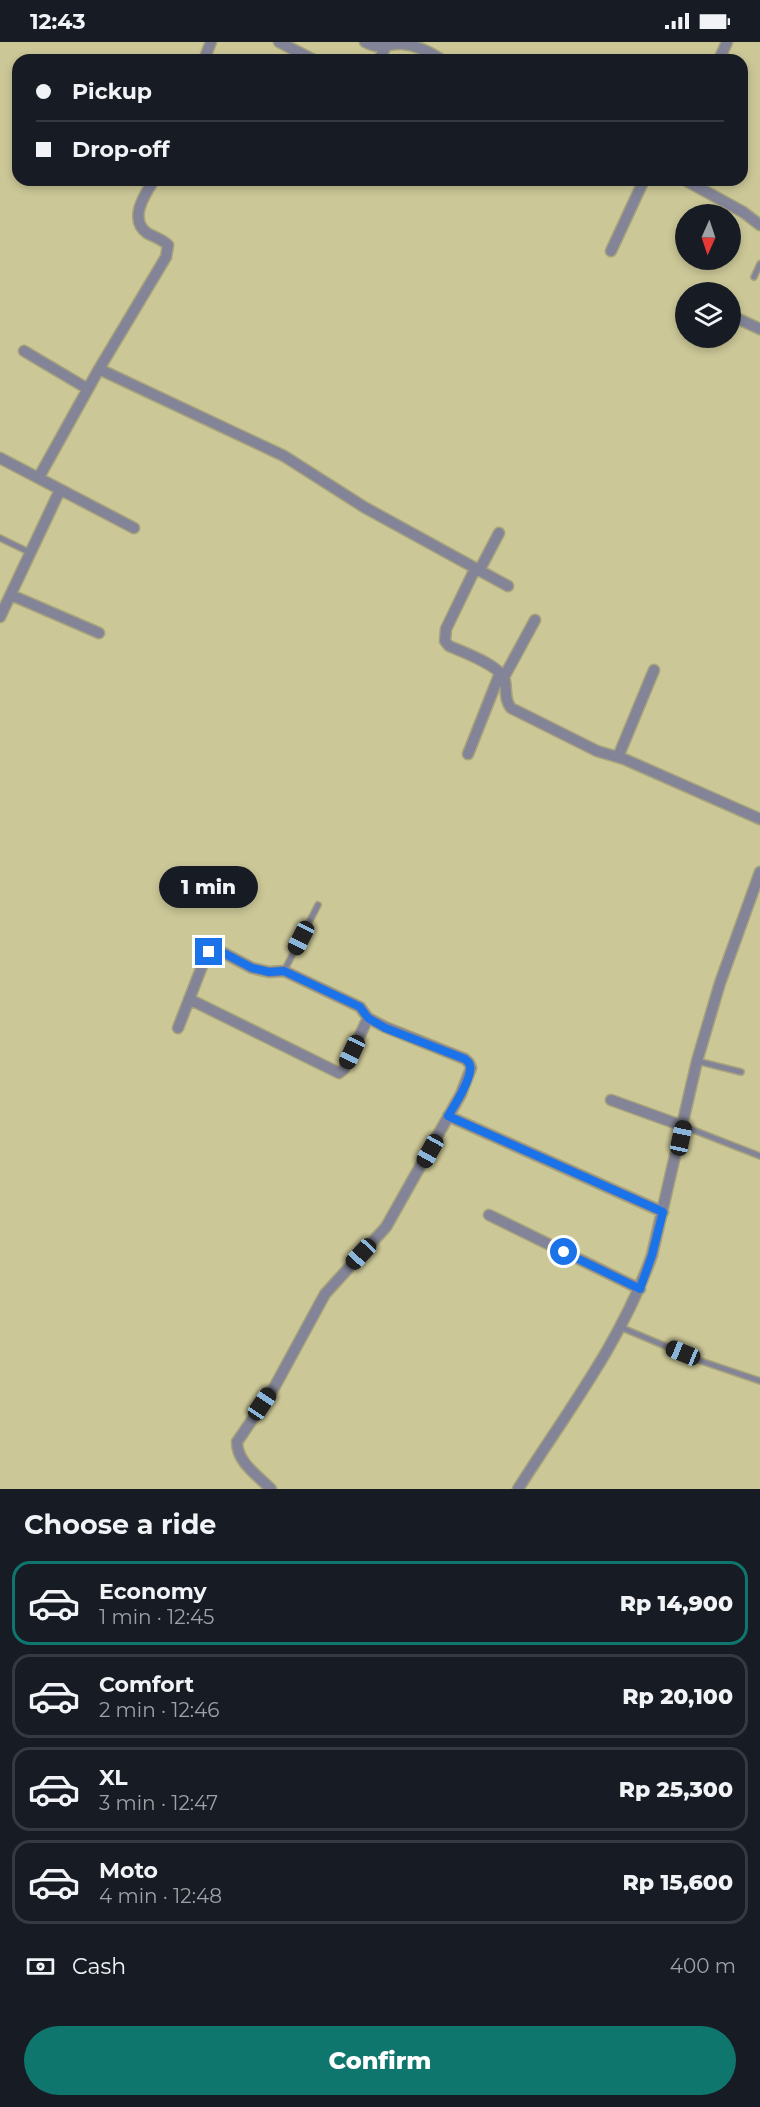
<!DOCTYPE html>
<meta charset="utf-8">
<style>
body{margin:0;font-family:Montserrat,sans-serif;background:#242831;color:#f1f3f6;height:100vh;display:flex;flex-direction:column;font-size:22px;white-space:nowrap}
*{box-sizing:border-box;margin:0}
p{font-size:20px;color:#9ea1a6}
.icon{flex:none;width:33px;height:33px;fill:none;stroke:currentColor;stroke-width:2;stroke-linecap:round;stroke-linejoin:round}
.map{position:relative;height:1447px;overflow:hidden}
.side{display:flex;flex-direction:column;background:#171b24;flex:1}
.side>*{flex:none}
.top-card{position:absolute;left:12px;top:12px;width:736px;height:132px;border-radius:18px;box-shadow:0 3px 9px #0003;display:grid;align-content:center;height:132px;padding:0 24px;background:#171b24}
.needle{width:39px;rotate:183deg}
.buttons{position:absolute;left:675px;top:162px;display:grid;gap:12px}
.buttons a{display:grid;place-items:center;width:66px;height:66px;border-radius:50%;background:#171b24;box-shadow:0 3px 9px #0003;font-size:30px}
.end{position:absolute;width:27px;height:27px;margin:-14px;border:8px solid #1a73e8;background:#fff;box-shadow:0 0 0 3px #fff}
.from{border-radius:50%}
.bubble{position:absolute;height:42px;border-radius:21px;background:#171b24;box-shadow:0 3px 9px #0003;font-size:20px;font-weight:800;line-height:42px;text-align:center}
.car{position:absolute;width:18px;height:36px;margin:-18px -9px;border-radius:8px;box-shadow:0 0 4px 2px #0007;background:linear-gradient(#222 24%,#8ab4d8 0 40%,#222 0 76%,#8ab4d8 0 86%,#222 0)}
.top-card b{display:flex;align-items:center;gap:21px;height:57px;font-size:22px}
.top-card b+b{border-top:2px solid #363941}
.top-card i{width:15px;height:15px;background:#f1f3f6}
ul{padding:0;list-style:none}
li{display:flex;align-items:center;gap:18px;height:84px;margin:0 12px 9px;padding:0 12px;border:3px solid #363941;border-radius:18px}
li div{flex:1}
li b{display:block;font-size:22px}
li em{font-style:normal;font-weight:800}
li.active{border-color:#0f766e}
li>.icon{width:54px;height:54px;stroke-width:1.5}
h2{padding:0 24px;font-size:27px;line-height:72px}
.pay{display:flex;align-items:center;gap:15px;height:66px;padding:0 24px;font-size:22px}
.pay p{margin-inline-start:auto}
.button{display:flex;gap:12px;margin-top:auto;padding:12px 24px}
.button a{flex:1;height:69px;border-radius:36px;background:#0f766e;color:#fff;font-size:24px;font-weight:800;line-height:69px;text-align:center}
.status{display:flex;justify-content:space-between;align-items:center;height:42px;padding:0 30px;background:#171b24;direction:ltr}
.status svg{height:16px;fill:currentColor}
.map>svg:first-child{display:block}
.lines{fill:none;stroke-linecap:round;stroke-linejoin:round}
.service-casing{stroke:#a8a47b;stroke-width:8}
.minor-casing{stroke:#a8a47b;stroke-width:13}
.service{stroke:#838497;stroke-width:5}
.minor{stroke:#838497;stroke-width:10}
.route{stroke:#1a73e8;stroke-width:8}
</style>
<div class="status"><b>12:43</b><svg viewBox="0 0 49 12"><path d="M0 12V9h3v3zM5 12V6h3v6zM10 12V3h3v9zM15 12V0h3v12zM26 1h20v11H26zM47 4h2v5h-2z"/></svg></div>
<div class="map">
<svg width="760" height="1447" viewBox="0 0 760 1447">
<rect width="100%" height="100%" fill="#cbc797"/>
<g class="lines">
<defs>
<path id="service" d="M754,235L760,222
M0,496L31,511
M284,929L318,863
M697,1019L741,1030
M683,1084L760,1114
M620,1285L701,1319L760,1339"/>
<path id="minor" d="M279,0L314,18
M365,0C383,9 386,1 402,2C417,3 430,10 442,18
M204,18L211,0
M379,18L385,6
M719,18L727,0
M685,138L743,170L760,183
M611,209L644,138
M730,273L760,287
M24,309L88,347
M99,327L284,414L364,465L508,544
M0,416L134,486
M39,435L99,327L166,215L168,203C162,197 154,195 147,191C128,177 145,152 154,138
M475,527L446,587L445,599L449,604C463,610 502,624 505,639C507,649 504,657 511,666L597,709L624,717L760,777
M479,529L499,491
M11,553L99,591
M0,575L60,448
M504,635L535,578
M468,712L500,631
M618,715L654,628
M189,957L339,1031L344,1027L368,976
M178,986L206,914L213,908L220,909L252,926L269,930L284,929L360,965L368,976L385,985L465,1017L469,1021L471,1026L461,1052L386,1185L325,1252L275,1344L237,1400C237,1420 257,1433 271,1447
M611,1058L683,1084
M448,1074L663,1170
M489,1173L640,1247
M518,1447C566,1371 622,1299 652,1213L697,1019L720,941L760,830"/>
</defs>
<use href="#service" class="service-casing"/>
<use href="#minor" class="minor-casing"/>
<use href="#service" class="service"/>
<use href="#minor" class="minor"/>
</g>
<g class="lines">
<path class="route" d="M209,910L213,908L220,909L252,926L269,930L284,929L360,965L368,976L385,986L465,1017C468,1020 470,1020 470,1025C472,1037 454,1064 448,1074L663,1170L652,1213L640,1247L564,1210"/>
</g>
</svg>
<div class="buttons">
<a><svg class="needle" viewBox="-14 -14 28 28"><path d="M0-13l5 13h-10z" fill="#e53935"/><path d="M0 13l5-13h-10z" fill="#9ea1a6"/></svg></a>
<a><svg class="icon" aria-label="layers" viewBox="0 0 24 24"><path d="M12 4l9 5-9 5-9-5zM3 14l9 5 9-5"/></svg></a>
</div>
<i class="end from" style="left:564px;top:1210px"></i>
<i class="end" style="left:209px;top:910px"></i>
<div class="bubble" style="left:159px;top:824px;width:99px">1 min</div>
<i class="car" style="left:301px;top:896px;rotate:207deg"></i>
<i class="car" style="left:352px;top:1010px;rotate:205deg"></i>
<i class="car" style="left:681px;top:1096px;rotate:12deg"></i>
<i class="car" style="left:430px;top:1109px;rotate:209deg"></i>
<i class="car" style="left:361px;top:1212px;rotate:223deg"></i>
<i class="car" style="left:683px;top:1311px;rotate:292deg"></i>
<i class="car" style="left:262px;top:1362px;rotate:34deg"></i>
<div class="top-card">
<b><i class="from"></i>Pickup</b>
<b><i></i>Drop-off</b>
</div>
</div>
<section class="side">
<h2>Choose a ride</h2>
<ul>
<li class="active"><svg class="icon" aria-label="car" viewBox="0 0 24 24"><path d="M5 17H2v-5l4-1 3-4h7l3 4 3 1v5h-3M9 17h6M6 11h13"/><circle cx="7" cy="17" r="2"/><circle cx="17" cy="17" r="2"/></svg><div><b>Economy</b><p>1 min · 12:45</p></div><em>Rp 14,900</em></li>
<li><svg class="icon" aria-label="car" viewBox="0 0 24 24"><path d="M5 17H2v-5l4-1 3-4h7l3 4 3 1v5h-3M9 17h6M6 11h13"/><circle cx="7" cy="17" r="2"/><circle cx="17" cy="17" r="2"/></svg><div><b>Comfort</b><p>2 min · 12:46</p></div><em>Rp 20,100</em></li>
<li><svg class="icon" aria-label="car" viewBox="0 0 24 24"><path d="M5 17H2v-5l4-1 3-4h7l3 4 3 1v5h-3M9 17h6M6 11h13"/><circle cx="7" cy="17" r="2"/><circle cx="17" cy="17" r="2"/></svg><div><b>XL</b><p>3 min · 12:47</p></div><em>Rp 25,300</em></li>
<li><svg class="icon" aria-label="car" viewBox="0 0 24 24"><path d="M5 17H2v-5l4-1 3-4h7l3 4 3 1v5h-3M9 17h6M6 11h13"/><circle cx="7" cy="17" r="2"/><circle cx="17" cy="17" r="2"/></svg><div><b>Moto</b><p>4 min · 12:48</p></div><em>Rp 15,600</em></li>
</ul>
<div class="pay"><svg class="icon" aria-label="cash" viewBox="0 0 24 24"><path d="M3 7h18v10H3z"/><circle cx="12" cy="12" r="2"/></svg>Cash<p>400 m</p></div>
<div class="button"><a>Confirm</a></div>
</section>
